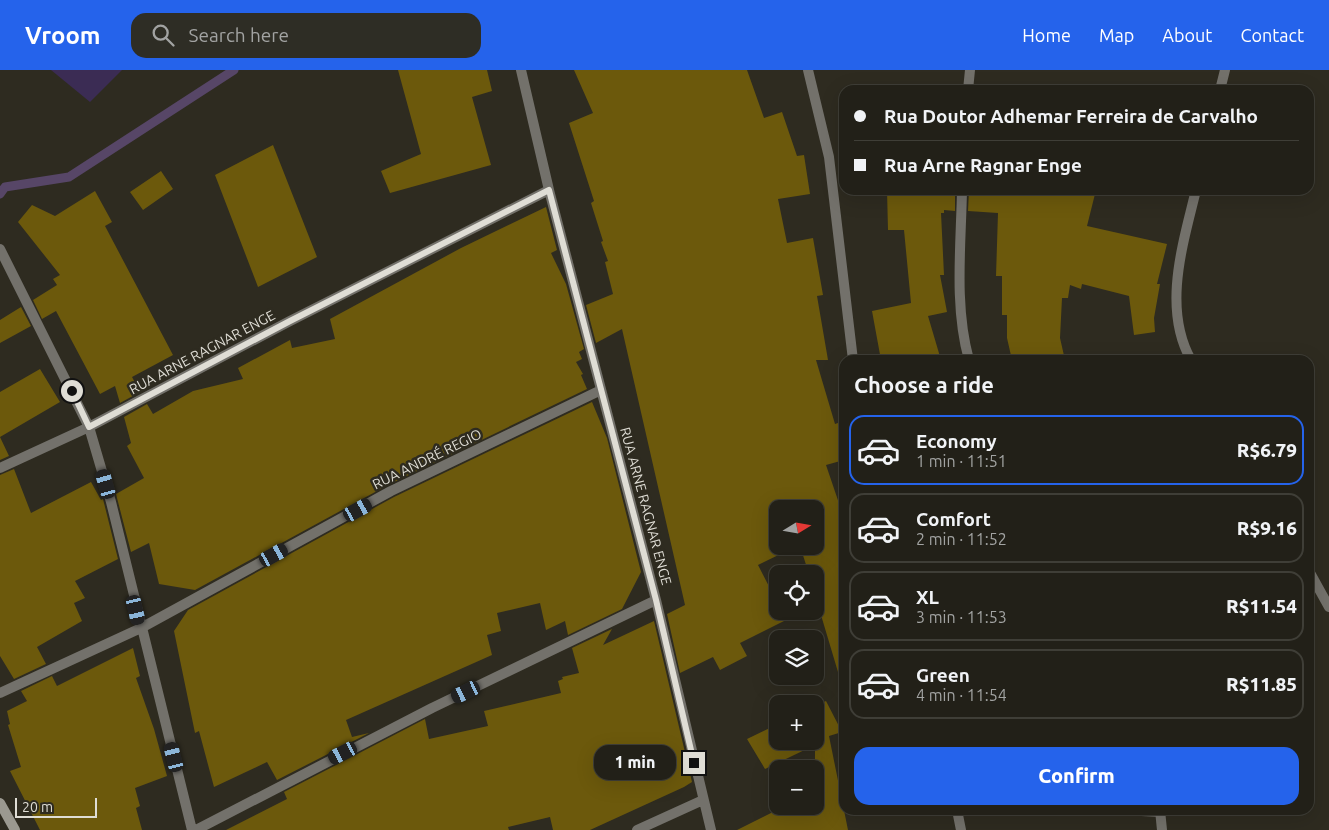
<!DOCTYPE html>
<meta charset="utf-8">
<style>
body{margin:0;font-family:Ubuntu,sans-serif;background:#2e2d25;color:#f1f3f6;height:100vh;display:flex;flex-direction:column;font-size:19px;white-space:nowrap}
*{box-sizing:border-box;margin:0}
p{font-size:16px;color:#a2a3a2}
.icon{flex:none;width:28px;height:28px;fill:none;stroke:currentColor;stroke-width:2;stroke-linecap:round;stroke-linejoin:round}
.map{position:relative;flex:1;overflow:hidden}
.side{position:absolute;left:839px;top:285px;width:475px;height:460px;display:flex;flex-direction:column;background:#222018;border-radius:15px;box-shadow:0 5px 20px #0002,0 0 0 1px #3f3e37}
.side>*{flex:none}
.guide{position:absolute;left:839px;top:15px;width:475px;height:110px;border-radius:15px;box-shadow:0 5px 20px #0002,0 0 0 1px #3f3e37;display:grid;align-content:center;height:110px;padding:0 15px;background:#222018}
.needle{width:32px;rotate:79deg}
.buttons{position:absolute;left:769px;top:430px;display:grid;gap:10px}
.buttons a{display:grid;place-items:center;width:55px;height:55px;border-radius:10px;background:#222018;box-shadow:0 5px 20px #0002,0 0 0 1px #3f3e37;font-size:25px}
.scale{position:absolute;left:15px;bottom:12px;width:82px;box-sizing:border-box;padding-left:5px;border:2px solid #dfddd5;border-top:0;font-size:14px;line-height:18px;white-space:nowrap;color:#dfddd5;-webkit-text-stroke:4px #2e2b20;paint-order:stroke}
.end{position:absolute;width:22px;height:22px;margin:-11px;border:6px solid #dfddd5;background:#111;box-shadow:0 0 0 2px #111}
.from{border-radius:50%}
.bubble{position:absolute;height:35px;border-radius:15px;background:#222018;box-shadow:0 5px 20px #0002,0 0 0 1px #3f3e37;font-size:16px;font-weight:800;line-height:35px;text-align:center}
.car{position:absolute;width:15px;height:30px;margin:-15px -8px;border-radius:6px;box-shadow:0 0 4px 1px #0007;background:linear-gradient(#222 24%,#8ab4d8 0 40%,#222 0 76%,#8ab4d8 0 86%,#222 0)}
.guide b{display:flex;align-items:center;gap:18px;height:48px;font-size:19px}
.guide b+b{border-top:1px solid #3f3e37}
.guide i{width:12px;height:12px;background:#f1f3f6}
ul{padding:0;list-style:none}
li{display:flex;align-items:center;gap:15px;height:70px;margin:0 10px 8px;padding:0 5px;border:2px solid #3f3e37;border-radius:15px}
li div{flex:1}
li b{display:block;font-size:19px}
li em{font-style:normal;font-weight:800}
li.on{border-color:#2563eb}
li>.icon{width:45px;height:45px;stroke-width:1.5}
h2{padding:0 15px;font-size:22px;line-height:60px}
.cta{display:flex;gap:10px;margin-top:auto;padding:10px 15px}
.cta a{flex:1;height:58px;border-radius:15px;background:#2563eb;color:#fff;font-size:20px;font-weight:800;line-height:58px;text-align:center}
header{display:flex;align-items:center;gap:30px;box-sizing:border-box;height:70px;padding:0 25px;background:#2563eb;color:#fff}
header strong{font-size:24px}
nav{display:flex;gap:28px;margin-inline-start:auto;font-size:18px}
.search{width:350px;height:45px;background:#2e2d25;display:flex;align-items:center;gap:12px;box-sizing:border-box;padding:0 18px;border-radius:15px;color:#a2a3a2;font-size:19px}
.map>svg:first-child{display:block}
.green{fill:#3b2c54}
.lines{fill:none;stroke-linecap:round;stroke-linejoin:round}
.stream{stroke:#574667;stroke-width:9}
.building{fill:#6c590c}
.street{stroke:#73716b;stroke-width:10}
.secondary{stroke:#9b9990;stroke-width:10}
.route{stroke:#dfddd5;stroke-width:6}
.labels{text-anchor:middle;stroke-width:5;stroke-linejoin:round;paint-order:stroke}
.street-label{font-size:14px;fill:#dfddd5;stroke:#2e2b20}
</style>
<header>
<strong>Vroom</strong>
<div class="search"><svg class="icon" aria-label="search" viewBox="0 0 24 24"><circle cx="10" cy="10" r="6"/><path d="M15 15l6 6"/></svg>Search here</div>
<nav><a>Home</a><a>Map</a><a>About</a><a>Contact</a></nav>
</header>
<div class="map">
<svg width="1329" height="760" viewBox="0 0 1329 760">
<rect width="100%" height="100%" fill="#2e2b20"/>
<path class="green" d="M51,0H122L90,32Z"/>
<g class="lines">
<path class="stream" d="M0,124L5,117L69,107L234,0"/>
</g>
<path class="building" d="M398,0H487L492,21L472,27L491,95L390,123L381,101L421,84Z
M574,0H747L764,48L782,42L797,86L804,85L810,124L778,129L787,173L813,168L823,225L817,226L828,290H816L835,354L844,351V390L826,395L844,448V601L838,602L815,525V504H809L800,476H815V439H778V476H797L758,495L778,534V541H781L786,550L740,573L747,586L720,600L713,587L680,603L667,544L685,535L622,259L596,273L586,235L613,224L605,192L608,191L601,172L603,171L591,133L594,131L569,53L593,43Z
M273,75L317,187L258,217L215,105Z
M161,101L173,119L143,140L130,122Z
M887,120H955V141L944,140V143H941L944,205H940L947,242L928,246L941,290H881L872,241L911,233L904,160H888Z
M969,120H1003V123L1055,126V120H1096L1087,156L1167,174L1157,214H1160L1154,248L1155,262L1134,265L1129,226L1082,214L1081,219L1070,215L1068,228H1062L1060,268L1065,290H1012L1007,268V245H1002V206H996L998,143L968,141Z
M95,121L112,152L105,156L173,285L132,307L140,322L120,333L115,316L100,324L56,241L42,249L33,230L57,215L53,209L60,205L18,152L32,135L55,146Z
M546,137L557,180L551,183L566,214L584,279L579,282L582,289L576,292L583,304L581,305L587,319L388,415L195,520L159,514L149,473L131,482L116,424L144,408L127,376L131,373L124,347L147,334L153,344L193,321L243,309L238,298L290,270L292,278L335,269L330,249L461,178Z
M21,237L31,256L0,273V250Z
M40,299L60,332L0,367L9,386L0,390V322Z
M592,332L607,368L641,502L622,539L568,565L565,551L546,560L540,533L497,543L501,561L487,565L492,585L346,650L352,667L369,663L277,710L267,692L214,717L199,661L195,663L174,561L188,540L394,427Z
M14,399L31,443L91,412L101,430L103,429L118,489L75,511L85,528L74,533L82,551L37,577L46,594L14,609L0,586V405Z
M654,551L692,712L684,717L590,760H553L550,747L508,757L509,760H226L287,729L284,722L425,649L429,669L488,656L484,641L561,623L558,611L563,609L562,607L579,603L572,578L612,559L603,575Z
M133,578L140,606L136,608L154,659L167,706L135,718L140,736L136,738L142,760H40L10,701L21,697L8,655L10,654L7,641L27,631L21,621L52,606L57,616Z
M826,631L842,662L829,666L848,760H737L785,736H815V675L765,699L747,669L778,654V671H815V636Z"/>
<g class="lines">
<path class="street" d="M521,0L549,120L656,530L711,760
M808,0L829,87L853,290
M968,20L970,0
M1220,20L1225,0
M962,120C961,176 954,236 969,290
M0,179L89,357L111,432L192,760
M1191,290C1162,238 1183,174 1196,120
M0,398L89,357L290,251L549,120
M1309,501L1329,537
M0,623L141,558L391,421L601,320
M957,740L961,760
M1122,740L1161,742
M1160,740L1162,760
M196,760L432,638L656,530
M637,760L703,730"/>
<path class="secondary" d="M0,733L15,760"/>
</g>
<g class="lines">
<path class="route" d="M72,321L89,357L290,251L549,120L656,530L694,693"/>
</g>
<g class="labels">
<g class="street-label">
<text transform="translate(202 282) rotate(-28)" y="5">RUA ARNE RAGNAR ENGE</text>
<text transform="translate(427 389) rotate(-26)" y="5">RUA ANDRÉ REGIO</text>
<text transform="translate(646 436) rotate(75)" y="5">RUA ARNE RAGNAR ENGE</text>
</g>
</g>
</svg>
<div class="buttons">
<a><svg class="needle" viewBox="-14 -14 28 28"><path d="M0-13l5 13h-10z" fill="#e53935"/><path d="M0 13l5-13h-10z" fill="#a2a3a2"/></svg></a>
<a><svg class="icon" aria-label="locate" viewBox="0 0 24 24"><circle cx="12" cy="12" r="6"/><path d="M12 2v4M12 18v4M2 12h4M18 12h4"/></svg></a>
<a><svg class="icon" aria-label="layers" viewBox="0 0 24 24"><path d="M12 4l9 5-9 5-9-5zM3 14l9 5 9-5"/></svg></a>
<a>+</a>
<a>−</a>
</div>
<div class="scale">20 m</div>
<i class="end from" style="left:72px;top:321px"></i>
<i class="end" style="left:694px;top:693px"></i>
<div class="bubble" style="left:594px;top:675px;width:82px">1 min</div>
<i class="car" style="left:106px;top:414px;rotate:344deg"></i>
<i class="car" style="left:358px;top:440px;rotate:61deg"></i>
<i class="car" style="left:274px;top:485px;rotate:61deg"></i>
<i class="car" style="left:136px;top:540px;rotate:167deg"></i>
<i class="car" style="left:466px;top:622px;rotate:244deg"></i>
<i class="car" style="left:343px;top:683px;rotate:243deg"></i>
<i class="car" style="left:174px;top:687px;rotate:346deg"></i>
<div class="guide">
<b><i class="from"></i>Rua Doutor Adhemar Ferreira de Carvalho</b>
<b><i></i>Rua Arne Ragnar Enge</b>
</div>
<section class="side">
<h2>Choose a ride</h2>
<ul>
<li class="on"><svg class="icon" aria-label="car" viewBox="0 0 24 24"><path d="M5 17H2v-5l4-1 3-4h7l3 4 3 1v5h-3M9 17h6M6 11h13"/><circle cx="7" cy="17" r="2"/><circle cx="17" cy="17" r="2"/></svg><div><b>Economy</b><p>1 min · 11:51</p></div><em>R$6.79</em></li>
<li><svg class="icon" aria-label="car" viewBox="0 0 24 24"><path d="M5 17H2v-5l4-1 3-4h7l3 4 3 1v5h-3M9 17h6M6 11h13"/><circle cx="7" cy="17" r="2"/><circle cx="17" cy="17" r="2"/></svg><div><b>Comfort</b><p>2 min · 11:52</p></div><em>R$9.16</em></li>
<li><svg class="icon" aria-label="car" viewBox="0 0 24 24"><path d="M5 17H2v-5l4-1 3-4h7l3 4 3 1v5h-3M9 17h6M6 11h13"/><circle cx="7" cy="17" r="2"/><circle cx="17" cy="17" r="2"/></svg><div><b>XL</b><p>3 min · 11:53</p></div><em>R$11.54</em></li>
<li><svg class="icon" aria-label="car" viewBox="0 0 24 24"><path d="M5 17H2v-5l4-1 3-4h7l3 4 3 1v5h-3M9 17h6M6 11h13"/><circle cx="7" cy="17" r="2"/><circle cx="17" cy="17" r="2"/></svg><div><b>Green</b><p>4 min · 11:54</p></div><em>R$11.85</em></li>
</ul>
<div class="cta"><a>Confirm</a></div>
</section>
</div>
